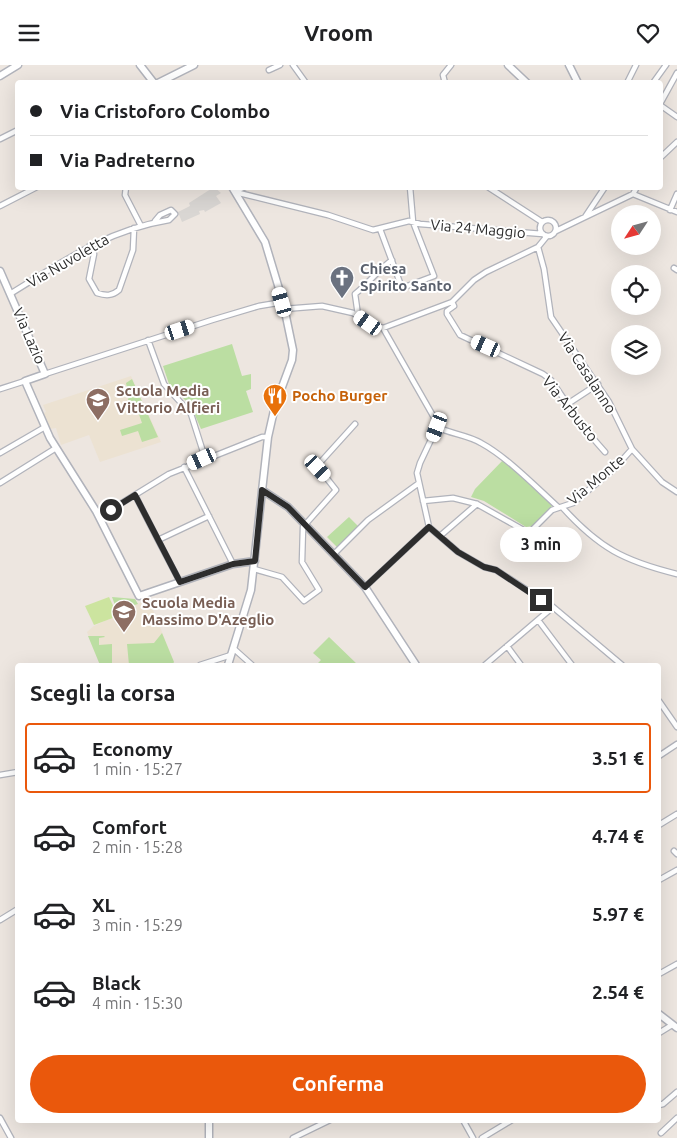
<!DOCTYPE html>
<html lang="it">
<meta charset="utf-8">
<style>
body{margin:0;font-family:Ubuntu,sans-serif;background:#f6f6f6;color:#202124;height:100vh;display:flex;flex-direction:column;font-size:19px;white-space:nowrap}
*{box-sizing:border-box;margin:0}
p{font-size:16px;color:#757577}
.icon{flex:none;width:28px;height:28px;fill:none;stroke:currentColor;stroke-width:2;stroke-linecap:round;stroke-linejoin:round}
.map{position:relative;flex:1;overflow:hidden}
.side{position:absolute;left:15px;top:598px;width:646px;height:460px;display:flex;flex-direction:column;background:#fff;border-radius:5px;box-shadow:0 5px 20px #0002}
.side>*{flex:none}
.hud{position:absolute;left:15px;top:15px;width:648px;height:110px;border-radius:5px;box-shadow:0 5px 20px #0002;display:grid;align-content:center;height:110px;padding:0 15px;background:#fff}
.needle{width:32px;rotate:234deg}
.controls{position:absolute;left:611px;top:140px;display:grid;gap:10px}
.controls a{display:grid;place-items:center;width:50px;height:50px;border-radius:50%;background:#fff;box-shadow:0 5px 20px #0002;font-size:25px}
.end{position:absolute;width:22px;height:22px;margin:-11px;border:6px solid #2d2d2d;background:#fff;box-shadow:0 0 0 2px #fff}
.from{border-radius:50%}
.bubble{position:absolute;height:35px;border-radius:18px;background:#fff;box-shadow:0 5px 20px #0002;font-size:16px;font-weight:600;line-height:35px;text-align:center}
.car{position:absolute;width:15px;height:30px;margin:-15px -8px;border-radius:6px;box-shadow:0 0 4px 1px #0007;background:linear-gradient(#fff 24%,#345 0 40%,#fff 0 76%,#345 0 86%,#fff 0)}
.hud b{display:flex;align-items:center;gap:18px;height:48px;font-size:19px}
.hud b+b{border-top:1px solid #e0e0e0}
.hud i{width:12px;height:12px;background:#202124}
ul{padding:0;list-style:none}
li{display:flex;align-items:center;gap:15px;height:70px;margin:0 10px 8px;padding:0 5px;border:2px solid transparent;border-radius:5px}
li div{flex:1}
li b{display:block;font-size:19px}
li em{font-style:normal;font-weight:600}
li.on{border-color:#ea580c}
li>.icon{width:45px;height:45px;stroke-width:1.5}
h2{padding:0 15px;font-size:22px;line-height:60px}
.action{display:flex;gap:10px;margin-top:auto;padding:10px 15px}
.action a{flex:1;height:58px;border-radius:30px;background:#ea580c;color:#fff;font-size:20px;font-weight:600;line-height:58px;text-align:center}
header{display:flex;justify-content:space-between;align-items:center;height:65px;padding:0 15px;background:#fff;font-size:22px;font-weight:600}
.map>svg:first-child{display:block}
.education{fill:#ece2d2}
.green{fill:#bbdea2}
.pitch{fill:#cce49f}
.plaza{fill:#d9d6d3}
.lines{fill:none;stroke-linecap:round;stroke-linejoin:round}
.street-casing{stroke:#b1b3bb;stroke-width:7}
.secondary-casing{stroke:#b1b3bb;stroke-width:9}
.street{stroke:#fff;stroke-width:4.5}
.secondary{stroke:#fff;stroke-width:6}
.route{stroke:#2d2d2d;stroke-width:6}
.labels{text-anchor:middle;stroke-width:4;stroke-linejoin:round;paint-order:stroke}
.street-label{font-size:15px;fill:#2d2d2d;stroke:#fff}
.worship-label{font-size:15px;font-weight:bold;fill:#5b616d;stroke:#fff;text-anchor:start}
.education-label{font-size:15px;font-weight:bold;fill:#785e54;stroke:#fff;text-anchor:start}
.food-label{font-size:15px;font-weight:bold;fill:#c56008;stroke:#fff;text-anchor:start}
</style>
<header><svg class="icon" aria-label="menu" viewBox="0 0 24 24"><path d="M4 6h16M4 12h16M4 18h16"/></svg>Vroom<svg class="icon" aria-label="heart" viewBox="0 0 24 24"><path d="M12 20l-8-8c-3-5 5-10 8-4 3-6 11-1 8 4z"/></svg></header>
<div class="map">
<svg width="677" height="1073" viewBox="0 0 677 1073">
<rect width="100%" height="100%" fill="#ede6e0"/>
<path class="education" d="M131,311L161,377L100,397L89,370L61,380L56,363L50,364L42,349L46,347L43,340Z
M149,535L174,597L172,600H100L87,567L94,561L107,555L132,547L131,541Z"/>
<path class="green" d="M232,279L242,311L251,309V324L246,326L253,347L201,364L191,341L169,319L163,301Z
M132,314L158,372L142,377L138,366L122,371L120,365L142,358L135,338L126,340L129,332L126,318Z
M504,394L553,440L533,461L526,462L484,436L471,432L475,424Z
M349,452L358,461L337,482L327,472Z
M112,532L135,534L138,539L131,541L132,547L119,551Z
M162,568L174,597L172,600H129L127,579L154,578Z
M88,571H104L105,572L99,573V580L112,579V600H100Z
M329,572L358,600H316L321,595L313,588Z"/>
<path class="pitch" d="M109,532L118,551L94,560L85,541Z"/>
<path class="plaza" d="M214,122L221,128L216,131L221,138L205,147L204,145L199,146L200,149L182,157L178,147L190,141L189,138Z"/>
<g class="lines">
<defs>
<path id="street" d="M293,0L306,18
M269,5L280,0
M445,18L443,10L451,0
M627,18L636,0
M653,18L666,0
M660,39L677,8
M660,40L677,52
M0,74L18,65
M660,93L677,77
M126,122L125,130L141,161
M488,122L542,157
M236,126L245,122
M235,127L328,150L373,165L409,156L420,159L543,169
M633,129L677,147
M0,141L37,122
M670,145L677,129
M585,152L633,129L637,122
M540 163a8 8 0 1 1 16 0a8 8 0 1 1-16 0Z
M380,164L402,223L434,211L413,157L410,122
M556,166L585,152L605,122
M547,171L538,182L544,204L551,252L609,337L632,384L662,417L677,427
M90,180L94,189L89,214L97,228C106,231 112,231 119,225L133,185L134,163
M674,203L677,205
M10,229C62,197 107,165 169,155L175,149L171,145L160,150L155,156
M452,237L454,241L447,246V249L460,270L543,309L551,315L583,362L605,387
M284,244L322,241L353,248L368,258L383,263L452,237L474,215L486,207L538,182
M358,250L355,229C369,218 378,205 392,195
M383,263L436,356L437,362
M148,275L164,319L191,349L205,393
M45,309L212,255L259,241L283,237
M0,324L25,316
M566,340L598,319
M437,362L420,398L417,408L429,462L458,487L484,502L496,505L553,542L622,600
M437,362C451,369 468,370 481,378C507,392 536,422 558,442
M0,388L45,362
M184,402L233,499
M0,418L56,383
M135,430L158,475L209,451
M423,436L453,433L477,439L527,467L531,466L552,445L573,438L615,403L632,384
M562,442C599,483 624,496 677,509
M99,452L169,409L262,372H268
M440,471L477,439
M158,475L180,517
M334,489L368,455L419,418
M254,504L282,512L304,536L319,525L302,497L303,462L336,425L317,401L355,359
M365,522L429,462
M538,555L572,600
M507,581L521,600
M233,583L252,600
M200,600L231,590
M485,600L553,542
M659,636L677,662
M659,691L677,679
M0,710L18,707
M659,760L677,749
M674,786L677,789
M659,815L677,805
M0,855L18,844
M659,909L677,899
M659,968L672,960
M659,1040L663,1039L677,1027
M0,1053L11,1073
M463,1055L473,1073
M661,1068L677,1053
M293,1073L330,1055
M482,1073L512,1055"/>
<path id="secondary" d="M140,0L154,18
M508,0L527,18
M569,0L578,18
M0,11L18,0
M158,18L194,0
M0,206L45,309L25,316L50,373L96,446L139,531L233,499L255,496
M262,425L288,442L365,522L416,600
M228,600L251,525L268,372L275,341L292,295L293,285L283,237L265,177L232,122
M659,949L677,963
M209,1055V1073"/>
</defs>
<use href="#street" class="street-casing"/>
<use href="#secondary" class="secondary-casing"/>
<use href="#street" class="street"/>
<use href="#secondary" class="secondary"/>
</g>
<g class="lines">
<path class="route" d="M111,445L135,430L180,517L233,499L255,496L262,425L288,442L365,522L429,462L458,487L484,502L496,505L541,535"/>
</g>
<defs>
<symbol id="church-pin" viewBox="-11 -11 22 30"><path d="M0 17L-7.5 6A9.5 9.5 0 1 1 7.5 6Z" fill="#6b7280" stroke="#fff"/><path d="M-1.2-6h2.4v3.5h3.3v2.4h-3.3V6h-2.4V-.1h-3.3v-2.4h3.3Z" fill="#fff"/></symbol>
<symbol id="restaurant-pin" viewBox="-11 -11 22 30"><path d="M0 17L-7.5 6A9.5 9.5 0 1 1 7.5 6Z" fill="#e8710a" stroke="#fff"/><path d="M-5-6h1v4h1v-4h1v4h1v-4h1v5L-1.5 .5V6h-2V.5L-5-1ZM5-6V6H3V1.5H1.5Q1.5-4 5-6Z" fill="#fff"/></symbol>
<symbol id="school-pin" viewBox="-11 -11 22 30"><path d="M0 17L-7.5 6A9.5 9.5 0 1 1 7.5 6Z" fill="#8d6e63" stroke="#fff"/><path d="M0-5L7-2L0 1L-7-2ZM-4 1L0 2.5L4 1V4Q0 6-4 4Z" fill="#fff"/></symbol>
</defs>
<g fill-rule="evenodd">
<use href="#church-pin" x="328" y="199" width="28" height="38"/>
<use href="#restaurant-pin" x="261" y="317" width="28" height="38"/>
<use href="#school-pin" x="84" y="321" width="28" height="38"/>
<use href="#school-pin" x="110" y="533" width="28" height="38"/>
</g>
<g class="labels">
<g class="street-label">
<text transform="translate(478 164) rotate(5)" y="5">Via 24 Maggio</text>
<text transform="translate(68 196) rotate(-30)" y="5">Via Nuvoletta</text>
<text transform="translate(29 271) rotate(66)" y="5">Via Lazio</text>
<text transform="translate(587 308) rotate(57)" y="5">Via Casalanno</text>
<text transform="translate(570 344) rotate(51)" y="5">Via Arbusto</text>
<text transform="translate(596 415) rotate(-40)" y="5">Via Monte</text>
</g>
<g class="worship-label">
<text x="360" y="209">Chiesa<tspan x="360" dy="17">Spirito Santo</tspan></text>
</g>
<g class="education-label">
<text x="116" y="331">Scuola Media<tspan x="116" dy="17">Vittorio Alfieri</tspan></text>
<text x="142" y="543">Scuola Media<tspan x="142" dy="17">Massimo D'Azeglio</tspan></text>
</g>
<g class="food-label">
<text x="292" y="336">Pocho Burger</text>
</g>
</g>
</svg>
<div class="controls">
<a><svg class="needle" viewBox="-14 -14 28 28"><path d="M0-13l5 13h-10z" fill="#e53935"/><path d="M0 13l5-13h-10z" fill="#757577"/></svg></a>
<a><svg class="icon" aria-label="locate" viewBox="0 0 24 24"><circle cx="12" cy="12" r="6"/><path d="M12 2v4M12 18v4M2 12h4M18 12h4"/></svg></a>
<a><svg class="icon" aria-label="layers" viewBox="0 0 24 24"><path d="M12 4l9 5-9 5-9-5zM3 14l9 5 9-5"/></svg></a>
</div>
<i class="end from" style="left:111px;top:445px"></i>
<i class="end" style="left:541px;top:535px"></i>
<div class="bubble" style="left:500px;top:462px;width:82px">3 min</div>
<i class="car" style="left:282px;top:237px;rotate:344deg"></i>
<i class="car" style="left:368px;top:258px;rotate:305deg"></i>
<i class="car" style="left:180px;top:265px;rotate:72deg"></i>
<i class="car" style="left:486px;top:281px;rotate:294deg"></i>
<i class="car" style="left:437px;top:362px;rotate:201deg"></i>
<i class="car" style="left:202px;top:394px;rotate:246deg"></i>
<i class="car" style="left:318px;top:403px;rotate:137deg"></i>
<div class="hud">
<b><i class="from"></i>Via Cristoforo Colombo</b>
<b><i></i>Via Padreterno</b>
</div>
<section class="side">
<h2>Scegli la corsa</h2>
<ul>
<li class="on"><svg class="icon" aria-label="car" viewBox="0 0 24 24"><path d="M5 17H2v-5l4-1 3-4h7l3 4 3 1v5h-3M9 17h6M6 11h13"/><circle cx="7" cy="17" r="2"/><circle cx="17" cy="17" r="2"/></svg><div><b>Economy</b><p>1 min · 15:27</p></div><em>3.51 €</em></li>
<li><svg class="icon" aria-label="car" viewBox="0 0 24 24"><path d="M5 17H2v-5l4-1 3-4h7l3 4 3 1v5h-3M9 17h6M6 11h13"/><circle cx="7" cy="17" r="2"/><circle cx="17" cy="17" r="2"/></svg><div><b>Comfort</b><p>2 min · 15:28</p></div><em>4.74 €</em></li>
<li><svg class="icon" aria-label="car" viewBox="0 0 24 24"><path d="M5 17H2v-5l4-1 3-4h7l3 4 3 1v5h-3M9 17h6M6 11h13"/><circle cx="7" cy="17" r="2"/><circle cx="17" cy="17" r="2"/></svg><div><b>XL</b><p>3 min · 15:29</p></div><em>5.97 €</em></li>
<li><svg class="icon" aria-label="car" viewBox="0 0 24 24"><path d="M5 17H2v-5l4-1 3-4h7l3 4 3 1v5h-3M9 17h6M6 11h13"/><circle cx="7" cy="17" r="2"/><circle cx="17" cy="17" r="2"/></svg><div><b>Black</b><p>4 min · 15:30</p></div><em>2.54 €</em></li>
</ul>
<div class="action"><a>Conferma</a></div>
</section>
</div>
